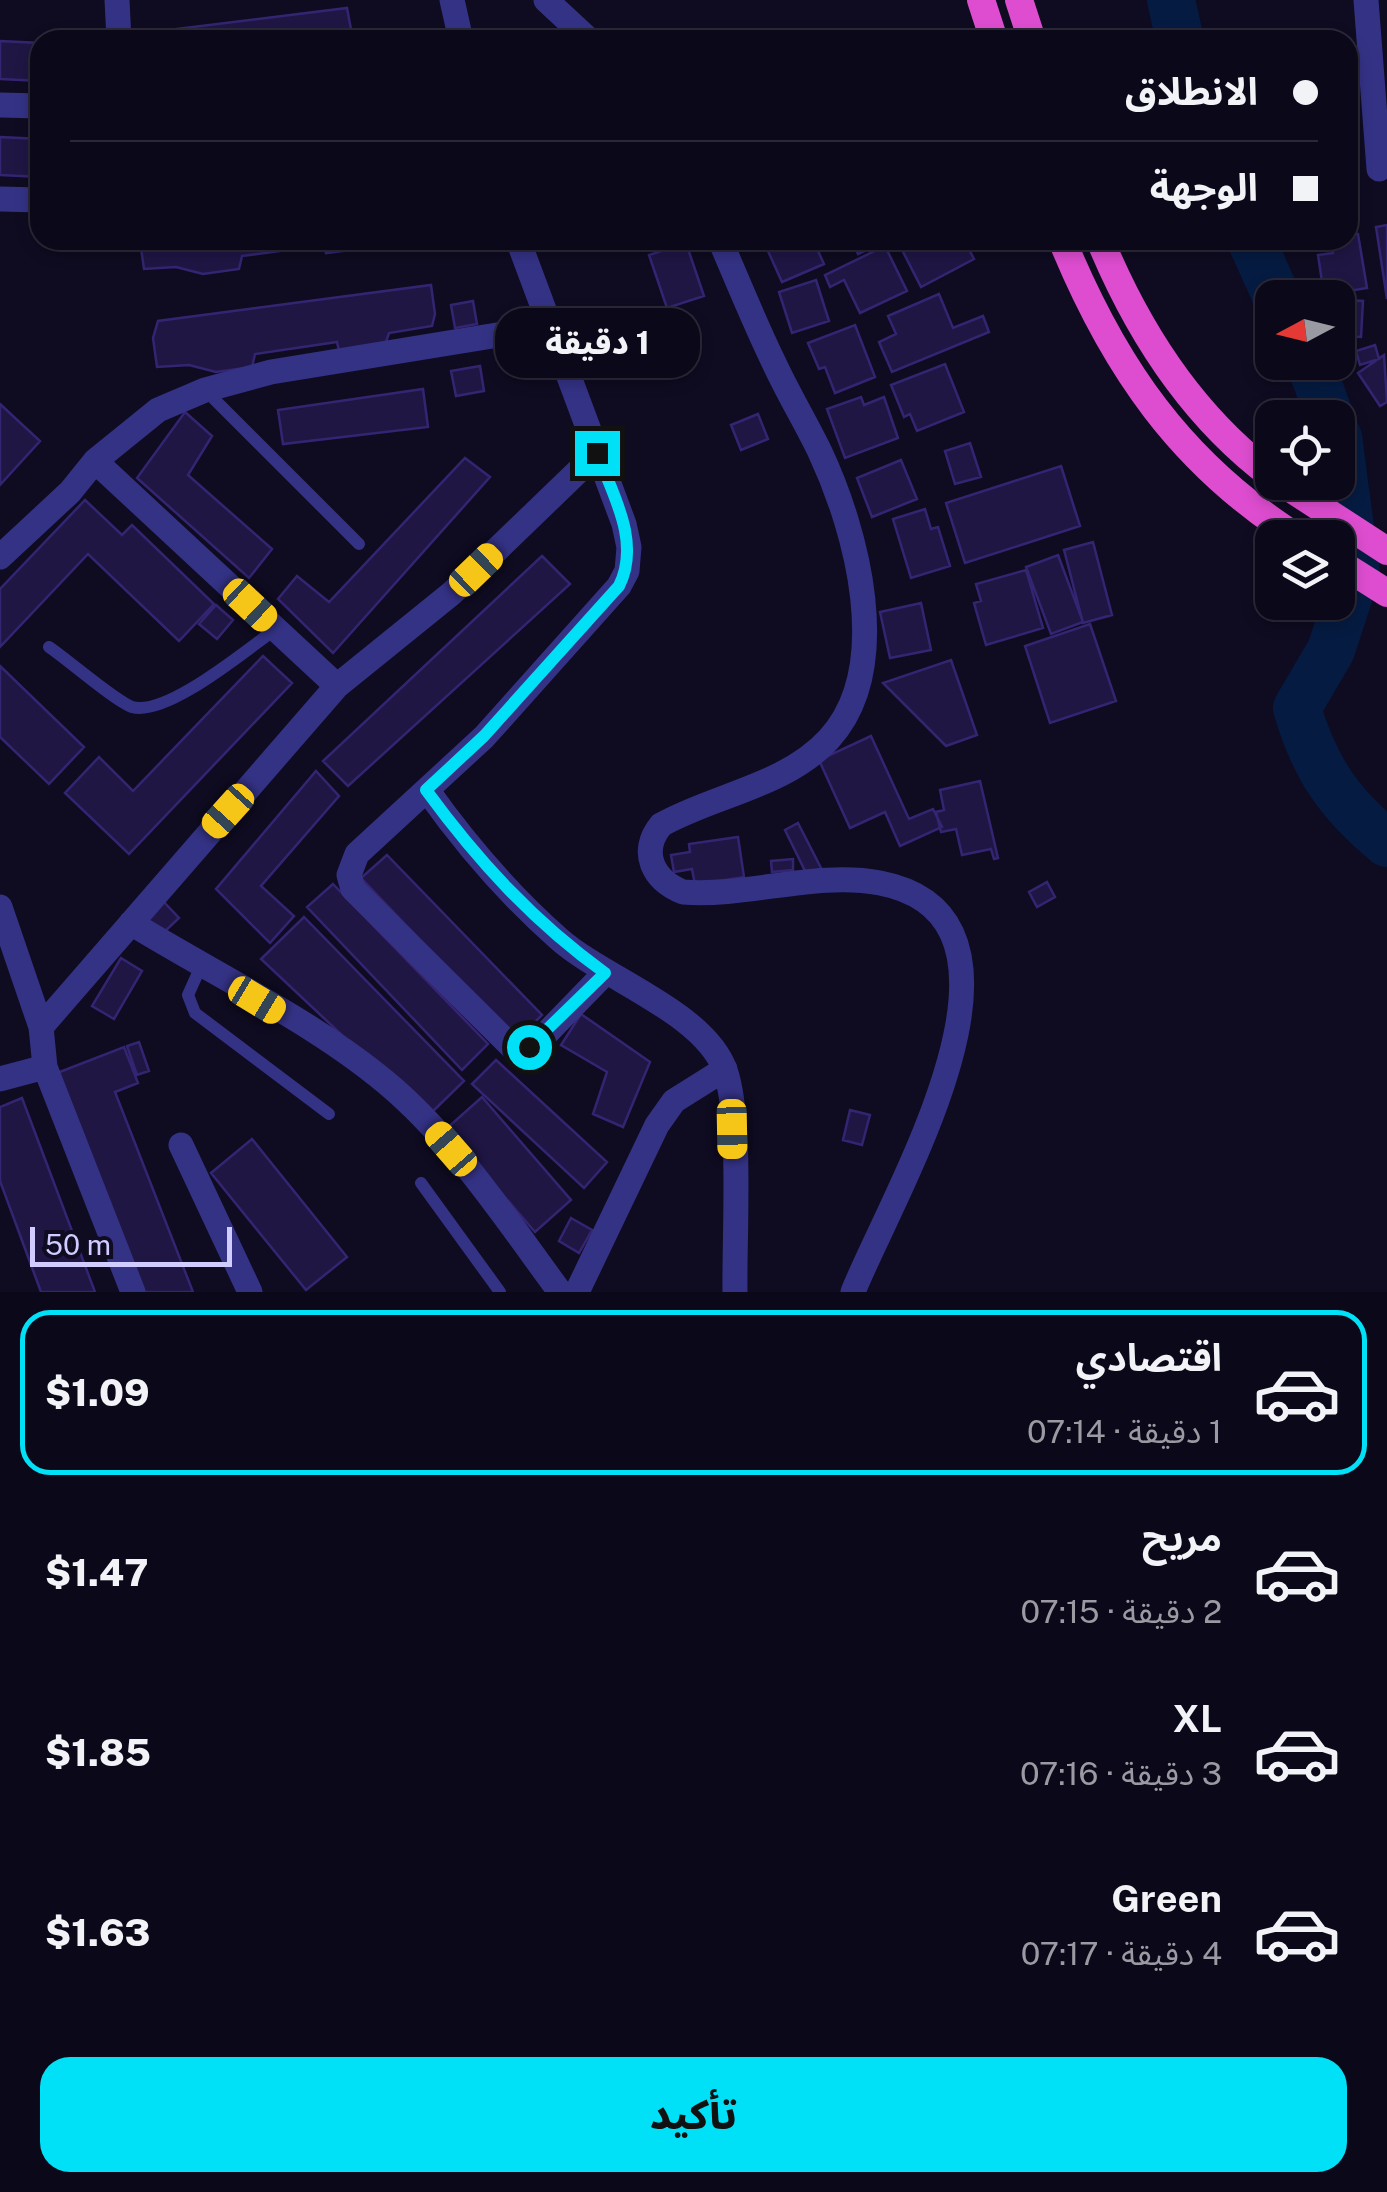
<!DOCTYPE html>
<html lang="ar">
<meta charset="utf-8">
<style>
body{margin:0;font-family:"Public Sans","Noto Sans Arabic",sans-serif;background:#191626;color:#f1f3f6;direction:rtl;height:100vh;display:flex;flex-direction:column;font-size:38px;white-space:nowrap}
*{box-sizing:border-box;margin:0}
p{font-size:32px;color:#9a9aa2}
.icon{flex:none;width:55px;height:55px;fill:none;stroke:currentColor;stroke-width:2;stroke-linecap:round;stroke-linejoin:round}
.map{position:relative;height:1292px;overflow:hidden;direction:ltr}
.side{display:flex;flex-direction:column;background:#0b0819;flex:1}
.side>*{flex:none}
.guide{position:absolute;left:30px;top:30px;width:1328px;height:220px;border-radius:30px;box-shadow:0 5px 15px #0003,0 0 0 2px #2b2938;direction:rtl;display:grid;align-content:center;height:220px;padding:0 40px;background:#0b0819}
.needle{width:65px;rotate:263deg}
.controls{position:absolute;left:1255px;top:280px;display:grid;gap:20px}
.controls a{display:grid;place-items:center;width:100px;height:100px;border-radius:20px;background:#0b0819;box-shadow:0 5px 15px #0003,0 0 0 2px #2b2938;font-size:50px}
.scale{position:absolute;left:30px;bottom:25px;width:202px;box-sizing:border-box;padding-left:10px;border:5px solid #d1ccff;border-top:0;font-size:28px;line-height:35px;white-space:nowrap;color:#d1ccff;-webkit-text-stroke:8px #0f0b21;paint-order:stroke}
.end{position:absolute;width:45px;height:45px;margin:-22px;border:12px solid #00e0f7;background:#111;box-shadow:0 0 0 5px #111}
.from{border-radius:50%}
.bubble{position:absolute;height:70px;border-radius:30px;background:#0b0819;box-shadow:0 5px 15px #0003,0 0 0 2px #2b2938;font-size:32px;font-weight:800;line-height:70px;text-align:center;direction:rtl}
.car{position:absolute;width:30px;height:60px;margin:-30px -15px;border-radius:12px;box-shadow:0 0 8px 2px #0007;background:linear-gradient(#f5c518 24%,#345 0 40%,#f5c518 0 76%,#345 0 86%,#f5c518 0)}
.guide b{display:flex;align-items:center;gap:35px;height:95px;font-size:38px}
.guide b+b{border-top:2px solid #2b2938}
.guide i{width:25px;height:25px;background:#f1f3f6}
ul{padding:18px 0 0;list-style:none}
li{display:flex;align-items:center;gap:30px;height:165px;margin:0 20px 15px;padding:0 20px;border:5px solid transparent;border-radius:30px}
li div{flex:1}
li b{display:block;font-size:38px}
li em{font-style:normal;font-weight:800}
li.on{border-color:#00e0f7}
li>.icon{width:90px;height:90px;stroke-width:1.5}
.primary-button{display:flex;gap:20px;margin-top:auto;padding:20px 40px}
.primary-button a{flex:1;height:115px;border-radius:30px;background:#00e0f7;color:#111;font-size:40px;font-weight:800;line-height:115px;text-align:center}
.map>svg:first-child{display:block}
.lines{fill:none;stroke-linecap:round;stroke-linejoin:round}
.river{stroke:#051b41;stroke-width:48}
.building{fill:#1f1644;stroke:#342572;stroke-width:2.5}
.service{stroke:#343285;stroke-width:12}
.minor{stroke:#343285;stroke-width:25}
.trunk{stroke:#de4dd0;stroke-width:28}
.route{stroke:#00e0f7;stroke-width:12}
</style>
<div class="map">
<svg width="1387" height="1292" viewBox="0 0 1387 1292">
<rect width="100%" height="100%" fill="#0f0b21"/>
<g class="lines">
<path class="river" d="M1171,0L1180,40
M1251,240L1277,298
M1310,362L1330,418
M1338,437L1356,573L1331,650L1297,708C1314,767 1339,804 1387,843"/>
</g>
<path class="building" d="M347,8L353,40H128L127,35Z
M0,41L40,43V81L0,79Z
M0,137L40,139V177L0,175Z
M1387,225V299L1376,227Z
M1358,234L1367,288L1324,295L1318,255L1333,253L1331,240H1348V235Z
M375,240L373,247L326,253L324,245L242,256L239,269L203,274L176,267L144,269L140,241Z
M763,240H813L824,264L782,282Z
M852,240H888L858,254Z
M964,240L974,259L921,287L898,242Z
M686,243L704,296L667,308L649,255Z
M885,246L907,291L860,313L844,280L830,287L825,275Z
M816,280L829,321L792,333L779,292Z
M431,285L435,314L432,326L389,333L385,345L339,351L337,342L255,354L252,367L216,372L189,365L157,367L153,338L158,321Z
M939,294L953,328L983,316L989,332L892,372L879,342L896,334L888,316Z
M1346,300L1363,301L1361,337L1344,336Z
M473,301L477,324L455,328L451,305Z
M855,325L875,377L835,393L825,367L819,369L808,343Z
M1375,345L1379,359L1360,365L1356,351Z
M1384,355L1387,402L1380,406L1358,373Z
M945,364L964,412L917,431L910,414L904,417L891,385Z
M480,366L484,391L456,396L451,371Z
M423,389L428,427L283,444L278,410Z
M861,397L864,405L884,397L898,438L845,458L827,409Z
M0,404L40,441L0,485Z
M185,412L212,436L188,475L272,549L249,578L137,478Z
M758,414L768,439L741,450L731,425Z
M970,443L981,477L955,484L945,451Z
M465,458L490,477L333,653L278,599L297,576L329,602Z
M901,460L917,499L872,517L857,478Z
M1061,466L1080,526L965,563L946,503Z
M85,500L122,535L132,525L214,604L179,641L88,554L0,647V589Z
M925,509L931,529L938,527L950,566L911,578L893,519Z
M1093,542L1112,615L1083,623L1064,550Z
M1058,555L1083,622L1051,634L1026,567Z
M542,556L570,584L348,786L323,761Z
M1026,570L1043,628L986,645L974,603L981,601L976,584Z
M921,603L931,650L890,658L880,612Z
M216,605L233,620L217,639L199,624Z
M1090,624L1116,701L1050,723L1025,646Z
M263,656L292,683L129,854L65,793L99,757L133,791Z
M951,660L977,735L946,746L883,683Z
M0,666L84,747L49,784L0,737Z
M871,736L909,819L933,809L942,827L900,846L885,812L850,828L819,760Z
M316,771L339,796L261,886L294,916L270,943L216,889Z
M980,781L998,858L994,859L991,849L962,855L956,829L941,832L936,812L944,810L940,790Z
M798,823L821,868L807,875L785,830Z
M738,837L744,877L695,885L692,869L674,872L671,855L690,852L689,844Z
M387,855L542,1015L516,1041L361,878Z
M793,859V870L772,872L771,861Z
M1047,882L1055,897L1037,907L1029,892Z
M333,884L488,1044L462,1070L307,907Z
M162,900L179,918L161,935L144,917Z
M304,917L464,1081L428,1116L261,959Z
M121,958L142,971L114,1019L92,1006Z
M581,1014L650,1062L623,1127L593,1114L607,1072L561,1045Z
M139,1042L149,1071L137,1075L127,1046Z
M124,1047L138,1083L115,1092L193,1292H143L57,1073Z
M496,1060L607,1162L584,1188L472,1084Z
M482,1097L571,1200L535,1232L446,1129Z
M22,1098L95,1292H41L0,1181V1107Z
M850,1110L870,1115L862,1145L843,1140Z
M252,1139L347,1257L306,1290L211,1173Z
M571,1218L592,1230L579,1253L559,1241Z"/>
<g class="lines">
<path class="service" d="M205,390L359,544
M49,647C67,659 115,701 132,707C167,717 247,649 276,629
M201,966L188,995L195,1013L329,1114
M421,1183L500,1292"/>
<path class="minor" d="M117,0L119,40
M452,0L461,40
M546,0L589,40
M1366,0L1379,169
M0,105L40,106
M0,199L40,200
M518,240L624,524L629,547L627,571L619,586L484,737L357,854L349,875L353,889L513,1048L536,1044L605,973
M720,240C738,282 755,324 775,365C789,395 806,423 820,452C857,531 894,668 829,739C786,786 714,795 661,825C639,852 653,880 683,892C748,897 816,871 880,883C1061,918 890,1198 853,1292
M95,461L337,686
M0,557L70,492L95,461L158,410L205,390L271,372L547,327
M427,790C466,845 508,894 559,939C604,979 704,1012 725,1070C742,1117 734,1238 735,1292
M0,907L41,1027L45,1067L133,1292
M131,923C217,976 321,1025 396,1091C460,1148 509,1223 560,1292
M41,1027L337,686L452,593L597,453
M0,1079L45,1067
M181,1145L250,1292
M577,1292L657,1125L674,1101L725,1069"/>
<path class="trunk" d="M981,0L994,40
M1019,0L1032,40
M1062,240C1114,367 1181,464 1298,538
M1100,240C1138,332 1192,416 1272,476
M1281,482L1387,551
M1338,562L1387,593"/>
</g>
<g class="lines">
<path class="route" d="M529,1047L605,973C534,922 478,861 426,790L484,736L619,586C641,542 613,495 597,453"/>
</g>
</svg>
<div class="controls">
<a><svg class="needle" viewBox="-14 -14 28 28"><path d="M0-13l5 13h-10z" fill="#e53935"/><path d="M0 13l5-13h-10z" fill="#9a9aa2"/></svg></a>
<a><svg class="icon" aria-label="locate" viewBox="0 0 24 24"><circle cx="12" cy="12" r="6"/><path d="M12 2v4M12 18v4M2 12h4M18 12h4"/></svg></a>
<a><svg class="icon" aria-label="layers" viewBox="0 0 24 24"><path d="M12 4l9 5-9 5-9-5zM3 14l9 5 9-5"/></svg></a>
</div>
<div class="scale">50 m</div>
<i class="end from" style="left:529px;top:1047px"></i>
<i class="end" style="left:597px;top:453px"></i>
<div class="bubble" style="left:495px;top:308px;width:205px">1 دقيقة</div>
<i class="car" style="left:476px;top:570px;rotate:46deg"></i>
<i class="car" style="left:250px;top:605px;rotate:133deg"></i>
<i class="car" style="left:228px;top:811px;rotate:222deg"></i>
<i class="car" style="left:257px;top:1000px;rotate:121deg"></i>
<i class="car" style="left:732px;top:1129px;rotate:179deg"></i>
<i class="car" style="left:451px;top:1149px;rotate:319deg"></i>
<div class="guide">
<b><i class="from"></i>الانطلاق</b>
<b><i></i>الوجهة</b>
</div>
</div>
<section class="side">
<ul>
<li class="on"><svg class="icon" aria-label="car" viewBox="0 0 24 24"><path d="M5 17H2v-5l4-1 3-4h7l3 4 3 1v5h-3M9 17h6M6 11h13"/><circle cx="7" cy="17" r="2"/><circle cx="17" cy="17" r="2"/></svg><div><b>اقتصادي</b><p>1 دقيقة · 07:14</p></div><em>$1.09</em></li>
<li><svg class="icon" aria-label="car" viewBox="0 0 24 24"><path d="M5 17H2v-5l4-1 3-4h7l3 4 3 1v5h-3M9 17h6M6 11h13"/><circle cx="7" cy="17" r="2"/><circle cx="17" cy="17" r="2"/></svg><div><b>مريح</b><p>2 دقيقة · 07:15</p></div><em>$1.47</em></li>
<li><svg class="icon" aria-label="car" viewBox="0 0 24 24"><path d="M5 17H2v-5l4-1 3-4h7l3 4 3 1v5h-3M9 17h6M6 11h13"/><circle cx="7" cy="17" r="2"/><circle cx="17" cy="17" r="2"/></svg><div><b>XL</b><p>3 دقيقة · 07:16</p></div><em>$1.85</em></li>
<li><svg class="icon" aria-label="car" viewBox="0 0 24 24"><path d="M5 17H2v-5l4-1 3-4h7l3 4 3 1v5h-3M9 17h6M6 11h13"/><circle cx="7" cy="17" r="2"/><circle cx="17" cy="17" r="2"/></svg><div><b>Green</b><p>4 دقيقة · 07:17</p></div><em>$1.63</em></li>
</ul>
<div class="primary-button"><a>تأكيد</a></div>
</section>
